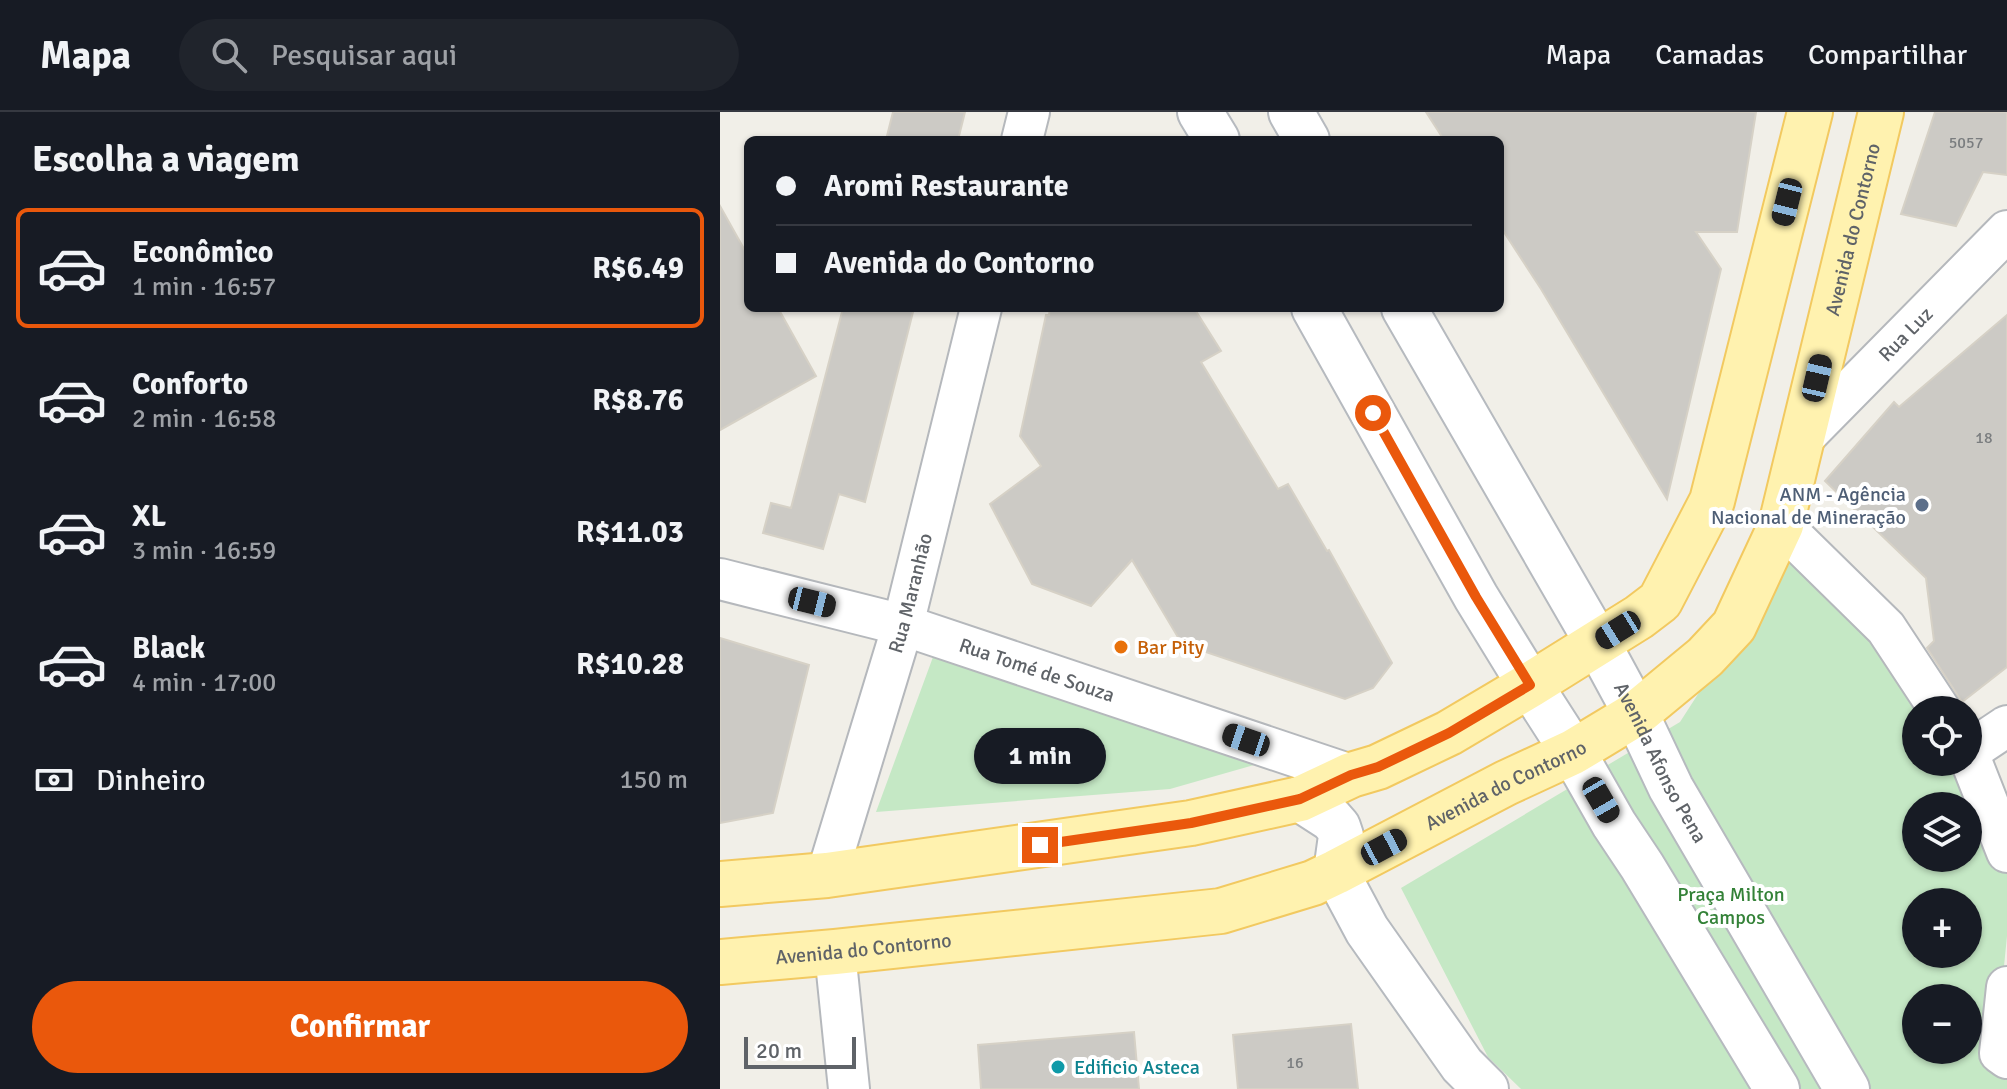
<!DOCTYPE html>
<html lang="pt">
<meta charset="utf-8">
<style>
body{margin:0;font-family:Signika,sans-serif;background:#20242c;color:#f1f3f6;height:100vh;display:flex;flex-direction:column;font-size:30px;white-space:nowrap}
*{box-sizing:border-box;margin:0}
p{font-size:26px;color:#9ea1a6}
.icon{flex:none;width:44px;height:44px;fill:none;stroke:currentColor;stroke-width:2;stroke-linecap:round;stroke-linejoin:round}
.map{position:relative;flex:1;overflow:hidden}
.details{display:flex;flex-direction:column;background:#171b24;width:720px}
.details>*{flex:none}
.top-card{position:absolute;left:24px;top:24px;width:760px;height:176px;border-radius:12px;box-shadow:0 2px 6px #0004;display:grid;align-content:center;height:176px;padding:0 32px;background:#171b24}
.fabs{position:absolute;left:1182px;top:584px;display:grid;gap:16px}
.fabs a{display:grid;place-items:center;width:80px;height:80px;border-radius:50%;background:#171b24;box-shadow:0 2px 6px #0004;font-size:40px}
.scale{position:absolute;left:24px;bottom:20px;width:112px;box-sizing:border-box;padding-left:8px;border:4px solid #5f6368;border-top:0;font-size:22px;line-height:28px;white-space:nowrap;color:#5f6368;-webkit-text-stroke:6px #fff;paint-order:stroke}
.end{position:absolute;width:36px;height:36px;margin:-18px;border:10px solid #ea580c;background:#fff;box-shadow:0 0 0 4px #fff}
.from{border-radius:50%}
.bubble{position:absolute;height:56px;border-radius:28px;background:#171b24;box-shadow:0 2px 6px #0004;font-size:26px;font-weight:700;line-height:56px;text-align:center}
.car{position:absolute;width:24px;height:48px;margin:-24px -12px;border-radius:10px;box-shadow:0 0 6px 2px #0007;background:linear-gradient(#222 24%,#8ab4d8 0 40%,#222 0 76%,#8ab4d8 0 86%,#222 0)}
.top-card b{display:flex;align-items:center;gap:28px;height:76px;font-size:30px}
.top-card b+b{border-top:2px solid #363941}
.top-card i{width:20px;height:20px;background:#f1f3f6}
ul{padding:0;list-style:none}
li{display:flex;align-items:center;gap:24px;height:120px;margin:0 16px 12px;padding:0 16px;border:4px solid transparent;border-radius:12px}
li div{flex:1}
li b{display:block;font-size:30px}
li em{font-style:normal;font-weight:700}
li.current{border-color:#ea580c}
li>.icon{width:72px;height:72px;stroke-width:1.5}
h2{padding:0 32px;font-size:36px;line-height:96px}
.pay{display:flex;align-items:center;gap:20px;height:88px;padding:0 32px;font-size:30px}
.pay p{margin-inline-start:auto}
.primary-button{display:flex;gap:16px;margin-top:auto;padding:16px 32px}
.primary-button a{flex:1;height:92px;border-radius:48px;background:#ea580c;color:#fff;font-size:32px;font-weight:700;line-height:92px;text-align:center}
header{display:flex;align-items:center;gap:48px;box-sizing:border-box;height:112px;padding:0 40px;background:#171b24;border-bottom:2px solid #363941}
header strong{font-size:38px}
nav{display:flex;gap:44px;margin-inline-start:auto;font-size:28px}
.search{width:560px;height:72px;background:#20242c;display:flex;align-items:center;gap:20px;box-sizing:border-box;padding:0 28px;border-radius:44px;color:#9ea1a6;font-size:30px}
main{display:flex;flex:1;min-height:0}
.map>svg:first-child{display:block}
.green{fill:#c5e8c5;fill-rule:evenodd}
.building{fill:#cccac5;stroke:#d6d1c6;stroke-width:2}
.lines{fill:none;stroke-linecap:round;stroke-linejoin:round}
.street-casing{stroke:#b5b8bc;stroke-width:44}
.secondary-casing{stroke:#b6babf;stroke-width:48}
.primary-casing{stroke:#f2c960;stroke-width:48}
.street{stroke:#fff;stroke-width:40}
.secondary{stroke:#fff;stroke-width:44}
.primary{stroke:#fff2af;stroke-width:44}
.route{stroke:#ea580c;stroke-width:10}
.service-dot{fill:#5c6f8a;stroke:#fff;stroke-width:3}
.food-dot{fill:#e8710a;stroke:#fff;stroke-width:3}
.culture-dot{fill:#0f9aa8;stroke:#fff;stroke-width:3}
.labels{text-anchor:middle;stroke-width:8;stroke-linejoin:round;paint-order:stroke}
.number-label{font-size:16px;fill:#7a7d7f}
.street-label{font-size:20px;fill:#5f6368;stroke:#fff}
.service-label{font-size:20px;fill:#4e5e75;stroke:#fff;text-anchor:end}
.food-label{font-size:20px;fill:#c56008;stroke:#fff;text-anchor:start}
.park-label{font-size:20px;fill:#348238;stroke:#fff}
.culture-label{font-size:20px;fill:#0d838f;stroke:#fff;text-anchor:start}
</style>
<header>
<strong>Mapa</strong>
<div class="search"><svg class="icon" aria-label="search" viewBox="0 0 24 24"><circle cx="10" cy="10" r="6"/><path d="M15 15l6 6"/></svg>Pesquisar aqui</div>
<nav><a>Mapa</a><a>Camadas</a><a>Compartilhar</a></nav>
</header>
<main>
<section class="details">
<h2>Escolha a viagem</h2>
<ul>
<li class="current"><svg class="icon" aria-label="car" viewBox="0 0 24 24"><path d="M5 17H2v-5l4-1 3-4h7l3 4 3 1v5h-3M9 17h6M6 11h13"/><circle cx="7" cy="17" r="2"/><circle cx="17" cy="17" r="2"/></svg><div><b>Econômico</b><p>1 min · 16:57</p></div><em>R$6.49</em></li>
<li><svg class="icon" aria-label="car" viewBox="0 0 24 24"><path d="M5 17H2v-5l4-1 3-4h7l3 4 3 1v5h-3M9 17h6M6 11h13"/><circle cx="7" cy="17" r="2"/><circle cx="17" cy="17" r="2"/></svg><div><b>Conforto</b><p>2 min · 16:58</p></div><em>R$8.76</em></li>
<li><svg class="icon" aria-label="car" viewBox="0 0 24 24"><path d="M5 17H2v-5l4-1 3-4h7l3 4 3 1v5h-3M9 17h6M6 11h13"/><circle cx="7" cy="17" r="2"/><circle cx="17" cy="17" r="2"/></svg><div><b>XL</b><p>3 min · 16:59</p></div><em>R$11.03</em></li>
<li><svg class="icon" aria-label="car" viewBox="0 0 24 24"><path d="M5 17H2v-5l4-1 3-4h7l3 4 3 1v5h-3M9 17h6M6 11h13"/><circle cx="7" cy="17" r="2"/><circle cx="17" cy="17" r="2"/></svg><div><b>Black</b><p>4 min · 17:00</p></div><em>R$10.28</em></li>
</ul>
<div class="pay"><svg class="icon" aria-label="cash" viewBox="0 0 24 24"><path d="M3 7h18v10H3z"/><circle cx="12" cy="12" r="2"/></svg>Dinheiro<p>150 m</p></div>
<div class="primary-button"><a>Confirmar</a></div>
</section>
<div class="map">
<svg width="1287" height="977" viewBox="0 0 1287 977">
<rect width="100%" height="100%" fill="#f1efe8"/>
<path class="green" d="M1065,433L1215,598H1196V650H1246L1287,754V824L1275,945L1287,965V977H801L768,945L681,776L960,610L1020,517ZM1196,694H1248V746H1196ZM1196,790H1248V842H1196ZM1196,886H1248V938H1196Z
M213,545L555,647L450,677L156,700Z"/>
<path class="building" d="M173,0H245L238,28H166Z
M706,0H1036L1017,120H976L1001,157L947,387L821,177L780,114V28H724Z
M1215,0H1287V63L1263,60L1236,114L1181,102Z
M0,94L28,144V196H58L96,264L0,318Z
M123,196H194L145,390L119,382L103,437L43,421L51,391L71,396Z
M330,196H474L501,239L481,250L558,377L568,372L607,439L609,438L672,551L653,576L625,587L462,532L412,448L371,494L312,472L270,392L321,354L300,324L326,203H329Z
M1287,203V555L1242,590L1207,536L1214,529L1206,466L1105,369L1174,290L1179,295Z
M0,526L89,553L53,701L0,711Z
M631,912L638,977H518L513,923Z
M414,920L419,977H261L258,933Z"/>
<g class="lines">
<defs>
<g id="street">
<path d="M302,28L309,0"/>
<path id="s1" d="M1083,326L1287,119"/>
<path d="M1061,413L1166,516L1220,598"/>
<path id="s2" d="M0,467L183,513L631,663"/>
<path d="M1248,640L1287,614"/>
<path d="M1248,641L1287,740"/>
<path id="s3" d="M107,763L183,513L261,196"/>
<path d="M115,840L129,977"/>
<path d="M1287,875L1280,941L1287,946"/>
</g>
<g id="secondary">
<path d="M480,0L497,28"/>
<path d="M571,0L587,28"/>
<path d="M594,196L756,485L810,573L853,640L894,712L922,754L1057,977"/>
<path id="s4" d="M684,196L877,530L916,602L951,676L1127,977"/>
<path d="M580,687L611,707L618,715L621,724L616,760L647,818L742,953L766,977"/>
</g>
<g id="primary">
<path d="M0,772L107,763L471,711L580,687L631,663L658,655L729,621L810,573L919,505L940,489L992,389L1090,0"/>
<path id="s5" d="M0,850L115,840L501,799L593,771L616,760L786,671L853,640L916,602L985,545L1014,514L1061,413L1161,0"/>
</g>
</defs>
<use href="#street" class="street-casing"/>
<use href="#secondary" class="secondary-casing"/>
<use href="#primary" class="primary-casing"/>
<use href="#street" class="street"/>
<use href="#secondary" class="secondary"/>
<use href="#primary" class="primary"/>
</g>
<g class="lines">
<path class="route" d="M320,733L471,711L580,687L631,663L658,655L729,621L810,573L756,485L653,301"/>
</g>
<circle class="service-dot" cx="1202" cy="393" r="8"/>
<circle class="food-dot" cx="401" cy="535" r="8"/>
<circle class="culture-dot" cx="338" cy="955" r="8"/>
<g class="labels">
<g class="number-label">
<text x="1246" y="36">5057</text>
<text x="1264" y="331">18</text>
<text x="575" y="956">16</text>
</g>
<g class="street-label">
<text dy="7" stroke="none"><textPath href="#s5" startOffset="1512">Avenida do Contorno</textPath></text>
<text dy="7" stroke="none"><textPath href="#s1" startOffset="146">Rua Luz</textPath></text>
<text dy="7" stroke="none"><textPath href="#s3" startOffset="294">Rua Maranhão</textPath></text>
<text dy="7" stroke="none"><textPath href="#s2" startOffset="330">Rua Tomé de Souza</textPath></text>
<text dy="7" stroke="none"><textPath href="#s4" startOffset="522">Avenida Afonso Pena</textPath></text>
<text dy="7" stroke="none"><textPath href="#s5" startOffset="816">Avenida do Contorno</textPath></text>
<text dy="7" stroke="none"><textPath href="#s5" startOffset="144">Avenida do Contorno</textPath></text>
</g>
<g class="service-label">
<text x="1186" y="389">ANM - Agência<tspan x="1186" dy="23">Nacional de Mineração</tspan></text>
</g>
<g class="food-label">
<text x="417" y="542">Bar Pity</text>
</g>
<g class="park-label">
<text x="1011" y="789">Praça Milton<tspan x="1011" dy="23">Campos</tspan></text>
</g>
<g class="culture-label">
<text x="354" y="962">Edificio Asteca</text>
</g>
</g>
</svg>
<div class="fabs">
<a><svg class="icon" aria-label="locate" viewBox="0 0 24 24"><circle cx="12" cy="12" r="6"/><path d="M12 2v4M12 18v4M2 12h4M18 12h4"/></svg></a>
<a><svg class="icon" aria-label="layers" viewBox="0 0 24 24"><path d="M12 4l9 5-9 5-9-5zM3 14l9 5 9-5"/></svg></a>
<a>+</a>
<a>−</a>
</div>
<div class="scale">20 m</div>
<i class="end from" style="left:653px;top:301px"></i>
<i class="end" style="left:320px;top:733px"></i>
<div class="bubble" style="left:254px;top:616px;width:132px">1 min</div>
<i class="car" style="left:1067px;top:90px;rotate:194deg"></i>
<i class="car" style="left:1097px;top:266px;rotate:13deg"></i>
<i class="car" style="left:92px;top:490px;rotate:104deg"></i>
<i class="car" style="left:898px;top:518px;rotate:238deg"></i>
<i class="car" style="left:526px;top:628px;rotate:289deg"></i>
<i class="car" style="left:881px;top:688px;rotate:150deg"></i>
<i class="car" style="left:664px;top:735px;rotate:62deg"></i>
<div class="top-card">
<b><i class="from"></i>Aromi Restaurante</b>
<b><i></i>Avenida do Contorno</b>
</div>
</div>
</main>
